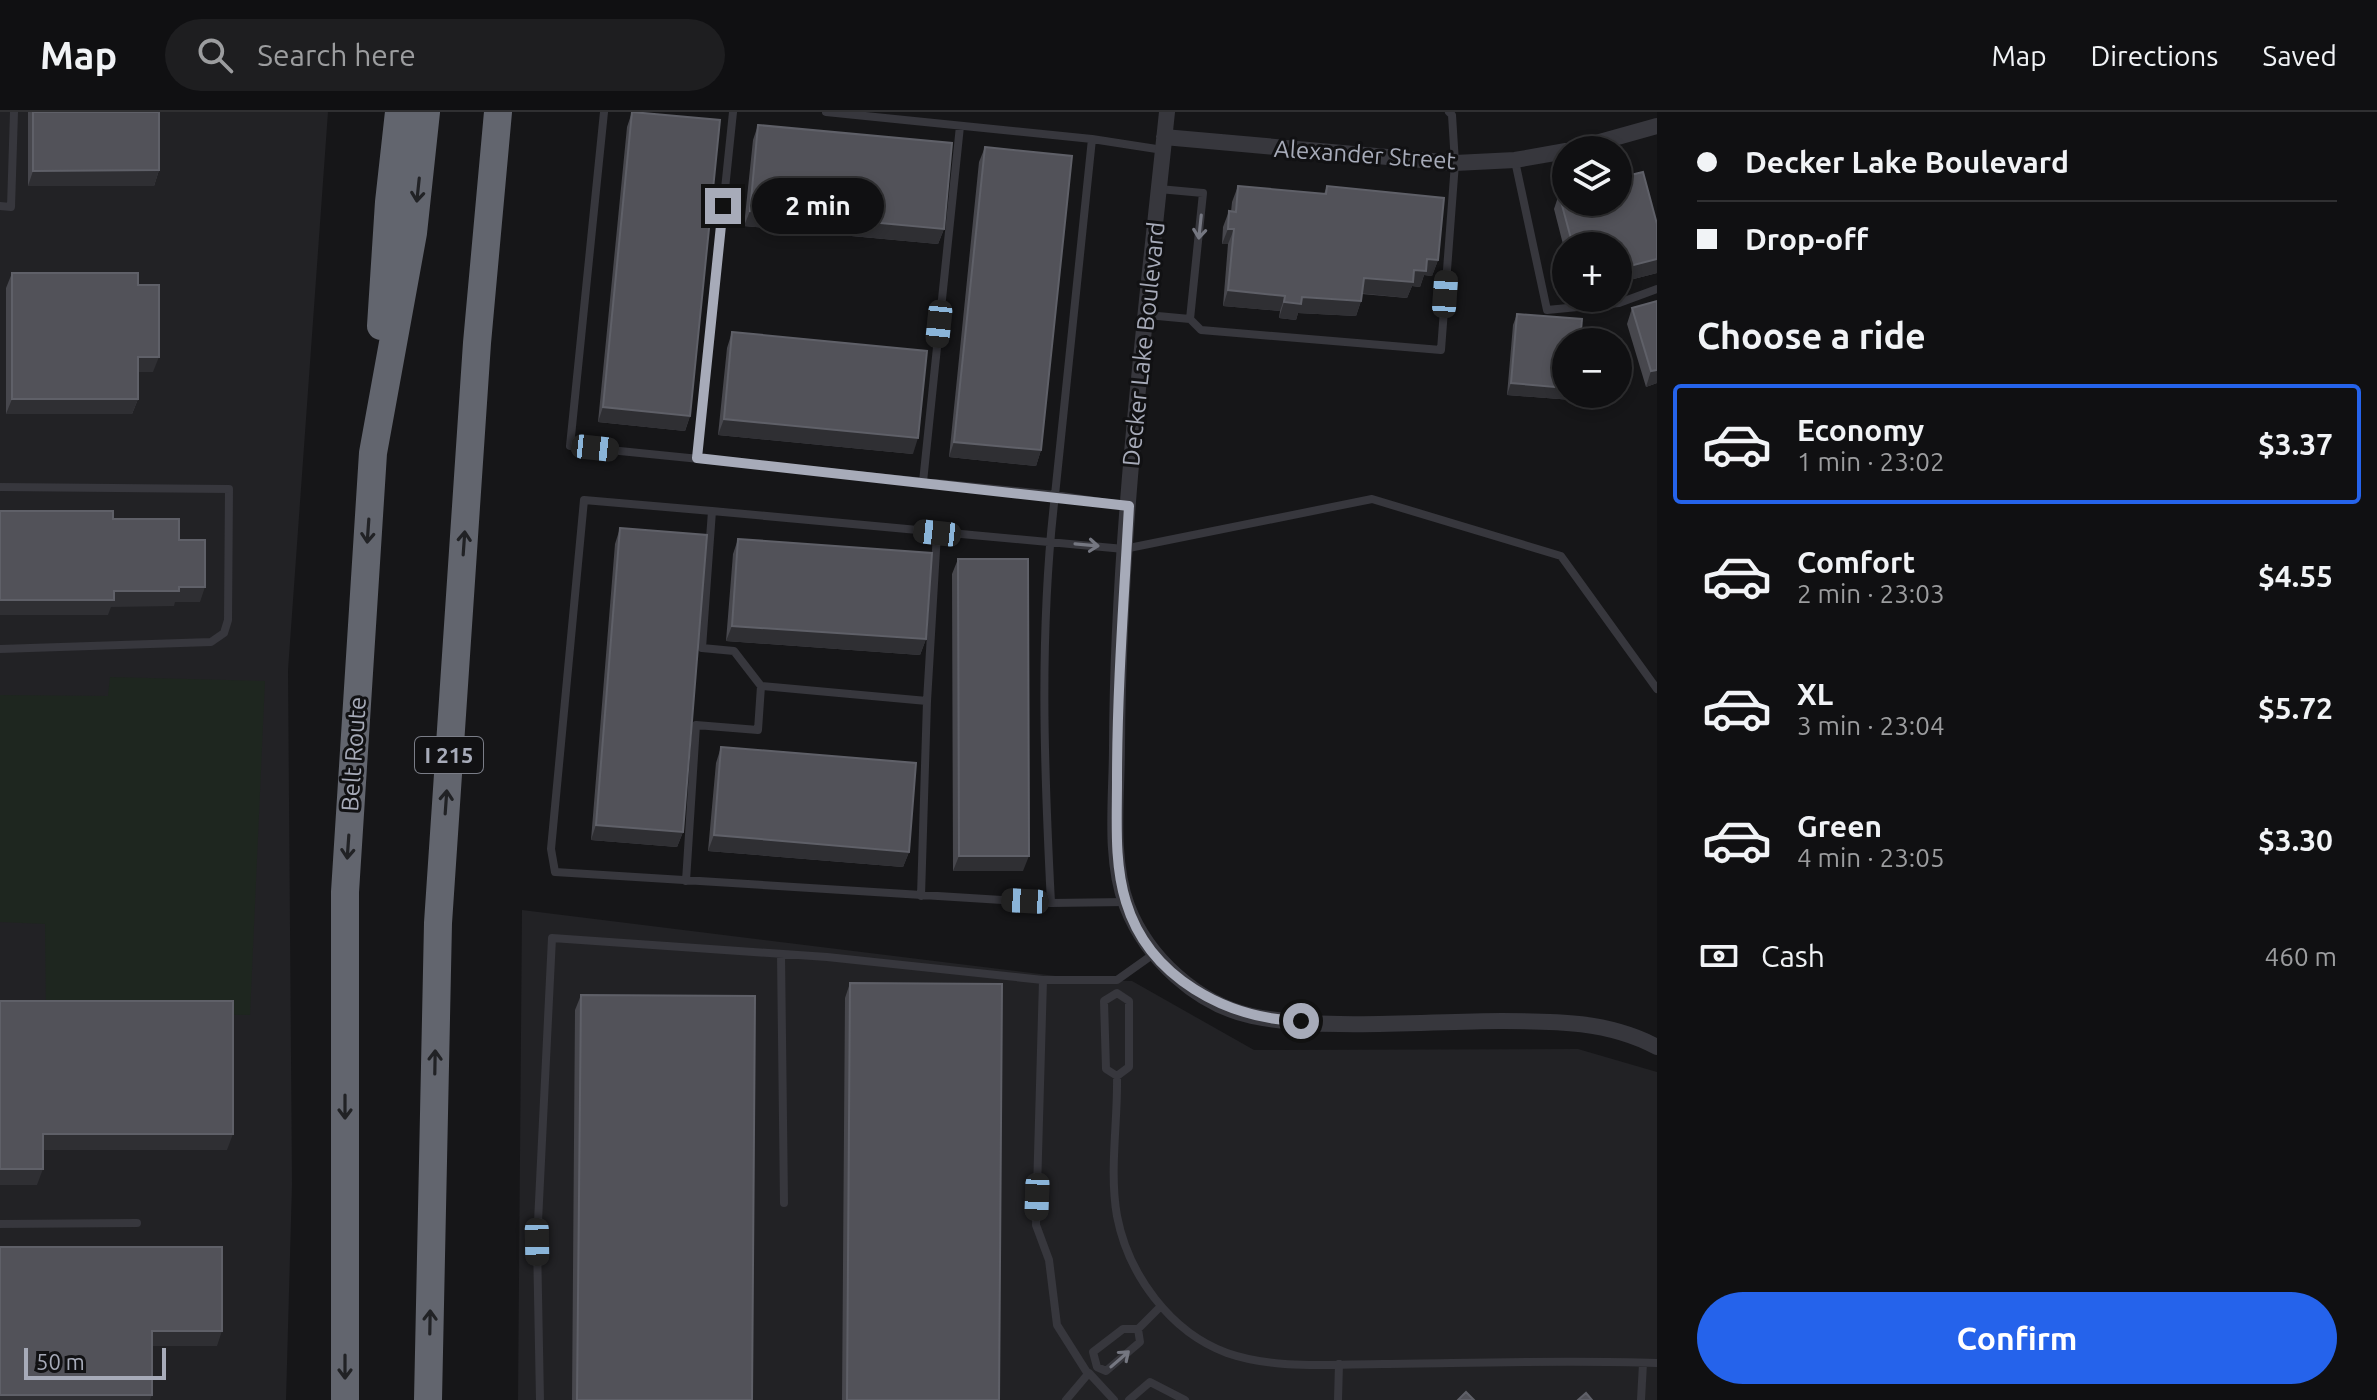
<!DOCTYPE html>
<meta charset="utf-8">
<style>
body{margin:0;font-family:Ubuntu,sans-serif;background:#1e1e20;color:#f1f3f6;height:100vh;display:flex;flex-direction:column;font-size:30px;white-space:nowrap}
*{box-sizing:border-box;margin:0}
p{font-size:26px;color:#9c9d9f}
.icon{flex:none;width:44px;height:44px;fill:none;stroke:currentColor;stroke-width:2;stroke-linecap:round;stroke-linejoin:round}
.map{position:relative;flex:1;overflow:hidden}
.drawer{display:flex;flex-direction:column;background:#101012;width:720px}
.drawer>*{flex:none}
.guide{display:grid;align-content:center;height:176px;padding:0 40px;background:#101012}
.fabs{position:absolute;left:1552px;top:24px;display:grid;gap:16px}
.fabs a{display:grid;place-items:center;width:80px;height:80px;border-radius:50%;background:#101012;box-shadow:0 4px 12px #0003,0 0 0 2px #303032;font-size:40px}
.scale{position:absolute;left:24px;bottom:20px;width:142px;box-sizing:border-box;padding-left:8px;border:4px solid #a7abb9;border-top:0;font-size:22px;line-height:28px;white-space:nowrap;color:#a7abb9;-webkit-text-stroke:6px #111113;paint-order:stroke}
.end{position:absolute;width:36px;height:36px;margin:-18px;border:10px solid #a7abb9;background:#111;box-shadow:0 0 0 4px #111}
.from{border-radius:50%}
.bubble{position:absolute;height:56px;border-radius:28px;background:#101012;box-shadow:0 4px 12px #0003,0 0 0 2px #303032;font-size:26px;font-weight:700;line-height:56px;text-align:center}
.car{position:absolute;width:24px;height:48px;margin:-24px -12px;border-radius:10px;box-shadow:0 0 6px 2px #0007;background:linear-gradient(#222 24%,#8ab4d8 0 40%,#222 0 76%,#8ab4d8 0 86%,#222 0)}
.guide b{display:flex;align-items:center;gap:28px;height:76px;font-size:30px}
.guide b+b{border-top:2px solid #303032}
.guide i{width:20px;height:20px;background:#f1f3f6}
ul{padding:0;list-style:none}
li{display:flex;align-items:center;gap:24px;height:120px;margin:0 16px 12px;padding:0 24px;border:4px solid transparent;border-radius:8px}
li div{flex:1}
li b{display:block;font-size:30px}
li em{font-style:normal;font-weight:700}
li.on{border-color:#2563eb}
li>.icon{width:72px;height:72px;stroke-width:1.5}
h2{padding:0 40px;font-size:36px;line-height:96px}
.pay{display:flex;align-items:center;gap:20px;height:88px;padding:0 40px;font-size:30px}
.pay p{margin-inline-start:auto}
.primary-button{display:flex;gap:16px;margin-top:auto;padding:16px 40px}
.primary-button a{flex:1;height:92px;border-radius:48px;background:#2563eb;color:#fff;font-size:32px;font-weight:700;line-height:92px;text-align:center}
header{display:flex;align-items:center;gap:48px;box-sizing:border-box;height:112px;padding:0 40px;background:#101012;border-bottom:2px solid #303032}
header strong{font-size:38px}
nav{display:flex;gap:44px;margin-inline-start:auto;font-size:28px}
.search{width:560px;height:72px;background:#1e1e20;display:flex;align-items:center;gap:20px;box-sizing:border-box;padding:0 28px;border-radius:44px;color:#9c9d9f;font-size:30px}
main{display:flex;flex:1;min-height:0}
.map>svg:first-child{display:block}
.built{fill:#222225}
.green{fill:#1e261f}
.lines{fill:none;stroke-linecap:round;stroke-linejoin:round}
.service{stroke:#37373d;stroke-width:8}
.minor{stroke:#37373d;stroke-width:16}
.motorway{stroke:#62656e;stroke-width:28}
.wall{fill:#47474d}
.shaded-wall{fill:#2f2f33}
.building{fill:#525259;stroke:#5f6068;stroke-width:2}
.oneway{stroke:#212225}
.oneway2{stroke:#757781}
.route{stroke:#a7abb9;stroke-width:10}
.labels{text-anchor:middle;stroke-width:6;stroke-linejoin:round;paint-order:stroke}
.shield{fill:#111113;stroke:#7a7d87;stroke-width:2}
.shield-label{font-size:22px;font-weight:bold;fill:#a7abb9}
.street-label{font-size:24px;fill:#a7abb9;stroke:#111113}
</style>
<header>
<strong>Map</strong>
<div class="search"><svg class="icon" aria-label="search" viewBox="0 0 24 24"><circle cx="10" cy="10" r="6"/><path d="M15 15l6 6"/></svg>Search here</div>
<nav><a>Map</a><a>Directions</a><a>Saved</a></nav>
</header>
<main>
<div class="map">
<svg width="1657" height="1288" viewBox="0 0 1657 1288">
<rect width="100%" height="100%" fill="#161618"/>
<path class="built" d="M0,0H328L288,558L292,1072L286,1288H0Z
M522,798L1088,868L1132,869L1254,938L1578,937L1657,960V1288H518Z"/>
<path class="green" d="M110,565L265,569L250,903L46,901L45,812L0,810V583L108,584Z"/>
<g class="lines">
<path class="service" d="M604,0L570,334L1055,383L1092,27L826,0
M1092,27L1163,38
M1515,49L1547,198L1619,191L1657,177
M1159,77L1203,81L1190,207
M0,94L11,95L14,0
M1147,203L1190,207L1201,218L1441,238L1455,51L1452,3L1449,0
M697,346L733,0
M923,370L960,14
M0,375L229,377L228,508L224,521L211,530L0,537
M712,399L584,388L551,737L555,760L1051,791C1044,655 1039,519 1055,383L1128,394
M937,421L927,589L761,574L734,539L702,536L712,399L1124,437L1372,387L1561,444L1657,577
M686,769L696,613L758,618L761,574
M921,784L927,589
M1051,791L1126,790
M781,842L784,1091
M1043,868L1036,1113L1049,1148L1057,1213L1088,1262L1066,1288
M1117,881L1129,889V955L1117,964L1106,957L1104,889Z
M1117,964C1118,1010 1109,1059 1117,1104C1128,1162 1170,1220 1227,1241C1276,1258 1332,1252 1383,1252C1474,1251 1566,1248 1657,1251
M0,1112L137,1111
M1138,1217L1140,1230L1106,1259L1097,1255L1093,1240L1123,1217H1138L1161,1194
M1089,1261L1114,1288
M540,1288L537,1130L552,826L827,845L1043,868H1117L1155,841
M1129,1288L1150,1270L1185,1288
M1338,1288L1339,1252
M1641,1288L1643,1251"/>
<path class="minor" d="M1167,0C1145,211 1118,423 1117,635C1117,685 1109,746 1127,794C1147,846 1197,892 1252,904C1327,919 1424,909 1502,909C1555,909 1609,909 1657,935
M1164,25L1455,51L1515,48L1566,39
M1571,38L1657,14"/>
<path class="motorway" d="M381,214L389,90L399,0
M345,1288V780L373,341L413,121L426,0
M428,1288L438,811L477,231L498,0"/>
</g>
<path class="wall" d="M28,0H159V58L154,74H28Z
M632,0L690,304L685,319L598,310L627,15Z
M758,13L944,117L938,132L744,114L753,28Z
M985,35L1041,338L1036,354L949,345L979,50Z
M1238,74L1324,82L1327,74L1438,148L1432,164L1424,163L1420,175L1412,174L1407,186L1362,182L1361,189L1356,204L1298,201L1296,208L1279,206L1280,199L1223,194L1228,132H1222L1223,115L1229,99L1231,100L1232,90Z
M1559,82L1657,112V161L1618,171V134H1566V144L1554,97Z
M12,161L138,173L153,260H138V287L132,302H6V176Z
M1632,196L1657,271L1646,275L1627,212Z
M1517,202L1566,282H1574L1572,288L1507,283L1513,213Z
M732,220L913,342L718,323L727,236Z
M620,416L683,720L677,735L591,728L615,432Z
M738,427L926,527L920,543L726,529L733,442Z
M958,447L1023,759H953L952,462Z
M721,635L909,740L903,755L708,739L716,651Z
M850,871L999,1288H842L845,886Z
M581,883L752,1288H572L575,898Z"/>
<path class="shaded-wall" d="M159,58L154,74H28L33,59Z
M750,99L944,117L938,132L744,114Z
M1228,117H1234L1228,132H1222Z
M1427,147L1438,148L1432,164L1424,163L1420,175L1412,174L1407,186L1358,181L1364,166L1414,158Z
M1657,147V161L1618,171V157Z
M1228,178L1285,184L1280,199L1223,194Z
M1302,185L1361,189L1356,204L1298,201L1296,208L1279,206L1284,190Z
M138,245H159L153,260H132Z
M1657,258V271L1646,275L1651,259Z
M1511,271L1566,276V282H1574L1572,288L1507,283Z
M12,287H138L132,302H6Z
M603,295L690,304L685,319L598,310Z
M724,307L918,326L913,342L718,323Z
M954,330L1041,338L1036,354L949,345Z
M179,475H205L200,490H175L174,494L111,495L108,503H0V488Z
M732,514L926,527L920,543L726,529Z
M596,713L683,720L677,735L591,728Z
M714,723L909,740L903,755L708,739Z
M959,744H1029L1023,759H953Z
M43,1022H233L227,1038H37Z
M0,1057H43L37,1073H0Z
M152,1219H222L217,1234H146Z
M0,1283H152L150,1288H0Z"/>
<path class="building" d="M33,0H159V58L33,59Z
M632,0L720,8L690,304L603,295Z
M758,13L952,31L944,117L750,99Z
M985,35L1072,44L1041,338L954,330Z
M1643,60L1657,112V147L1618,157V134H1573L1559,82L1566,80V90H1618V66Z
M1238,74L1326,82L1327,74L1444,86L1438,148L1427,147L1426,159L1414,158L1413,170L1364,166L1361,189L1302,185L1301,192L1284,190L1285,184L1228,178L1234,117H1228L1229,99L1236,100Z
M12,161H138V173H159V245H138V287H12Z
M1657,189V258L1651,259L1632,196Z
M1517,202L1582,207L1580,230H1566V276L1511,271Z
M732,220L927,239L918,326L724,307Z
M0,399H113V407H179V428H205V475H179V479H114V488H0Z
M620,416L707,423L683,720L596,713Z
M738,427L932,441L926,527L732,514Z
M958,447H1028L1029,744H959Z
M721,635L916,651L909,740L714,723Z
M850,871L1002,872L999,1288H847Z
M581,883L755,884L752,1288H577Z
M0,889H233V1022H43V1057H0Z
M0,1135H222V1219H152V1283H0Z
M1466,1280L1474,1288H1458Z
M1586,1281L1592,1288H1578Z"/>
<defs><path id="oneway-shaft" d="M-6 0H5M1.5-3L5.5 0L1.5 3" fill="none" stroke-width="1.6" stroke-linecap="round" stroke-linejoin="round" transform="scale(2)"/></defs>
<g class="oneway">
<use href="#oneway-shaft" transform="translate(418 78) rotate(96)"/>
<use href="#oneway-shaft" transform="translate(368 419) rotate(94)"/>
<use href="#oneway-shaft" transform="translate(464 431) rotate(-86)"/>
<use href="#oneway-shaft" transform="translate(446 690) rotate(-86)"/>
<use href="#oneway-shaft" transform="translate(348 735) rotate(94)"/>
<use href="#oneway-shaft" transform="translate(435 950) rotate(-89)"/>
<use href="#oneway-shaft" transform="translate(345 995) rotate(90)"/>
<use href="#oneway-shaft" transform="translate(430 1210) rotate(-89)"/>
<use href="#oneway-shaft" transform="translate(345 1255) rotate(90)"/>
</g>
<g class="oneway2">
<use href="#oneway-shaft" transform="translate(1200 115) rotate(96)"/>
<use href="#oneway-shaft" transform="translate(1087 433) rotate(5)"/>
<use href="#oneway-shaft" transform="translate(1120 1247) rotate(-41)"/>
</g>
<g class="lines">
<path class="route" d="M723,94L697,346L1129,394C1124,486 1117,577 1117,669C1117,709 1114,752 1126,790C1149,866 1227,907 1301,909"/>
</g>
<g class="labels">
<rect class="shield" x="415" y="625" width="68" height="36" rx="6"/>
<g class="shield-label">
<text x="449" y="651">I 215</text>
</g>
<g class="street-label">
<text transform="translate(1365 43) rotate(4)" y="8">Alexander Street</text>
<text transform="translate(1144 232) rotate(-84)" y="8">Decker Lake Boulevard</text>
<text transform="translate(354 642) rotate(-86)" y="8">Belt Route</text>
</g>
</g>
</svg>
<div class="fabs">
<a><svg class="icon" aria-label="layers" viewBox="0 0 24 24"><path d="M12 4l9 5-9 5-9-5zM3 14l9 5 9-5"/></svg></a>
<a>+</a>
<a>−</a>
</div>
<div class="scale">50 m</div>
<i class="end from" style="left:1301px;top:909px"></i>
<i class="end" style="left:723px;top:94px"></i>
<div class="bubble" style="left:752px;top:66px;width:132px">2 min</div>
<i class="car" style="left:1445px;top:182px;rotate:4deg"></i>
<i class="car" style="left:939px;top:212px;rotate:186deg"></i>
<i class="car" style="left:595px;top:336px;rotate:96deg"></i>
<i class="car" style="left:937px;top:421px;rotate:276deg"></i>
<i class="car" style="left:1025px;top:789px;rotate:273deg"></i>
<i class="car" style="left:1037px;top:1085px;rotate:182deg"></i>
<i class="car" style="left:537px;top:1130px;rotate:179deg"></i>
</div>
<section class="drawer">
<div class="guide">
<b><i class="from"></i>Decker Lake Boulevard</b>
<b><i></i>Drop-off</b>
</div>
<h2>Choose a ride</h2>
<ul>
<li class="on"><svg class="icon" aria-label="car" viewBox="0 0 24 24"><path d="M5 17H2v-5l4-1 3-4h7l3 4 3 1v5h-3M9 17h6M6 11h13"/><circle cx="7" cy="17" r="2"/><circle cx="17" cy="17" r="2"/></svg><div><b>Economy</b><p>1 min · 23:02</p></div><em>$3.37</em></li>
<li><svg class="icon" aria-label="car" viewBox="0 0 24 24"><path d="M5 17H2v-5l4-1 3-4h7l3 4 3 1v5h-3M9 17h6M6 11h13"/><circle cx="7" cy="17" r="2"/><circle cx="17" cy="17" r="2"/></svg><div><b>Comfort</b><p>2 min · 23:03</p></div><em>$4.55</em></li>
<li><svg class="icon" aria-label="car" viewBox="0 0 24 24"><path d="M5 17H2v-5l4-1 3-4h7l3 4 3 1v5h-3M9 17h6M6 11h13"/><circle cx="7" cy="17" r="2"/><circle cx="17" cy="17" r="2"/></svg><div><b>XL</b><p>3 min · 23:04</p></div><em>$5.72</em></li>
<li><svg class="icon" aria-label="car" viewBox="0 0 24 24"><path d="M5 17H2v-5l4-1 3-4h7l3 4 3 1v5h-3M9 17h6M6 11h13"/><circle cx="7" cy="17" r="2"/><circle cx="17" cy="17" r="2"/></svg><div><b>Green</b><p>4 min · 23:05</p></div><em>$3.30</em></li>
</ul>
<div class="pay"><svg class="icon" aria-label="cash" viewBox="0 0 24 24"><path d="M3 7h18v10H3z"/><circle cx="12" cy="12" r="2"/></svg>Cash<p>460 m</p></div>
<div class="primary-button"><a>Confirm</a></div>
</section>
</main>
